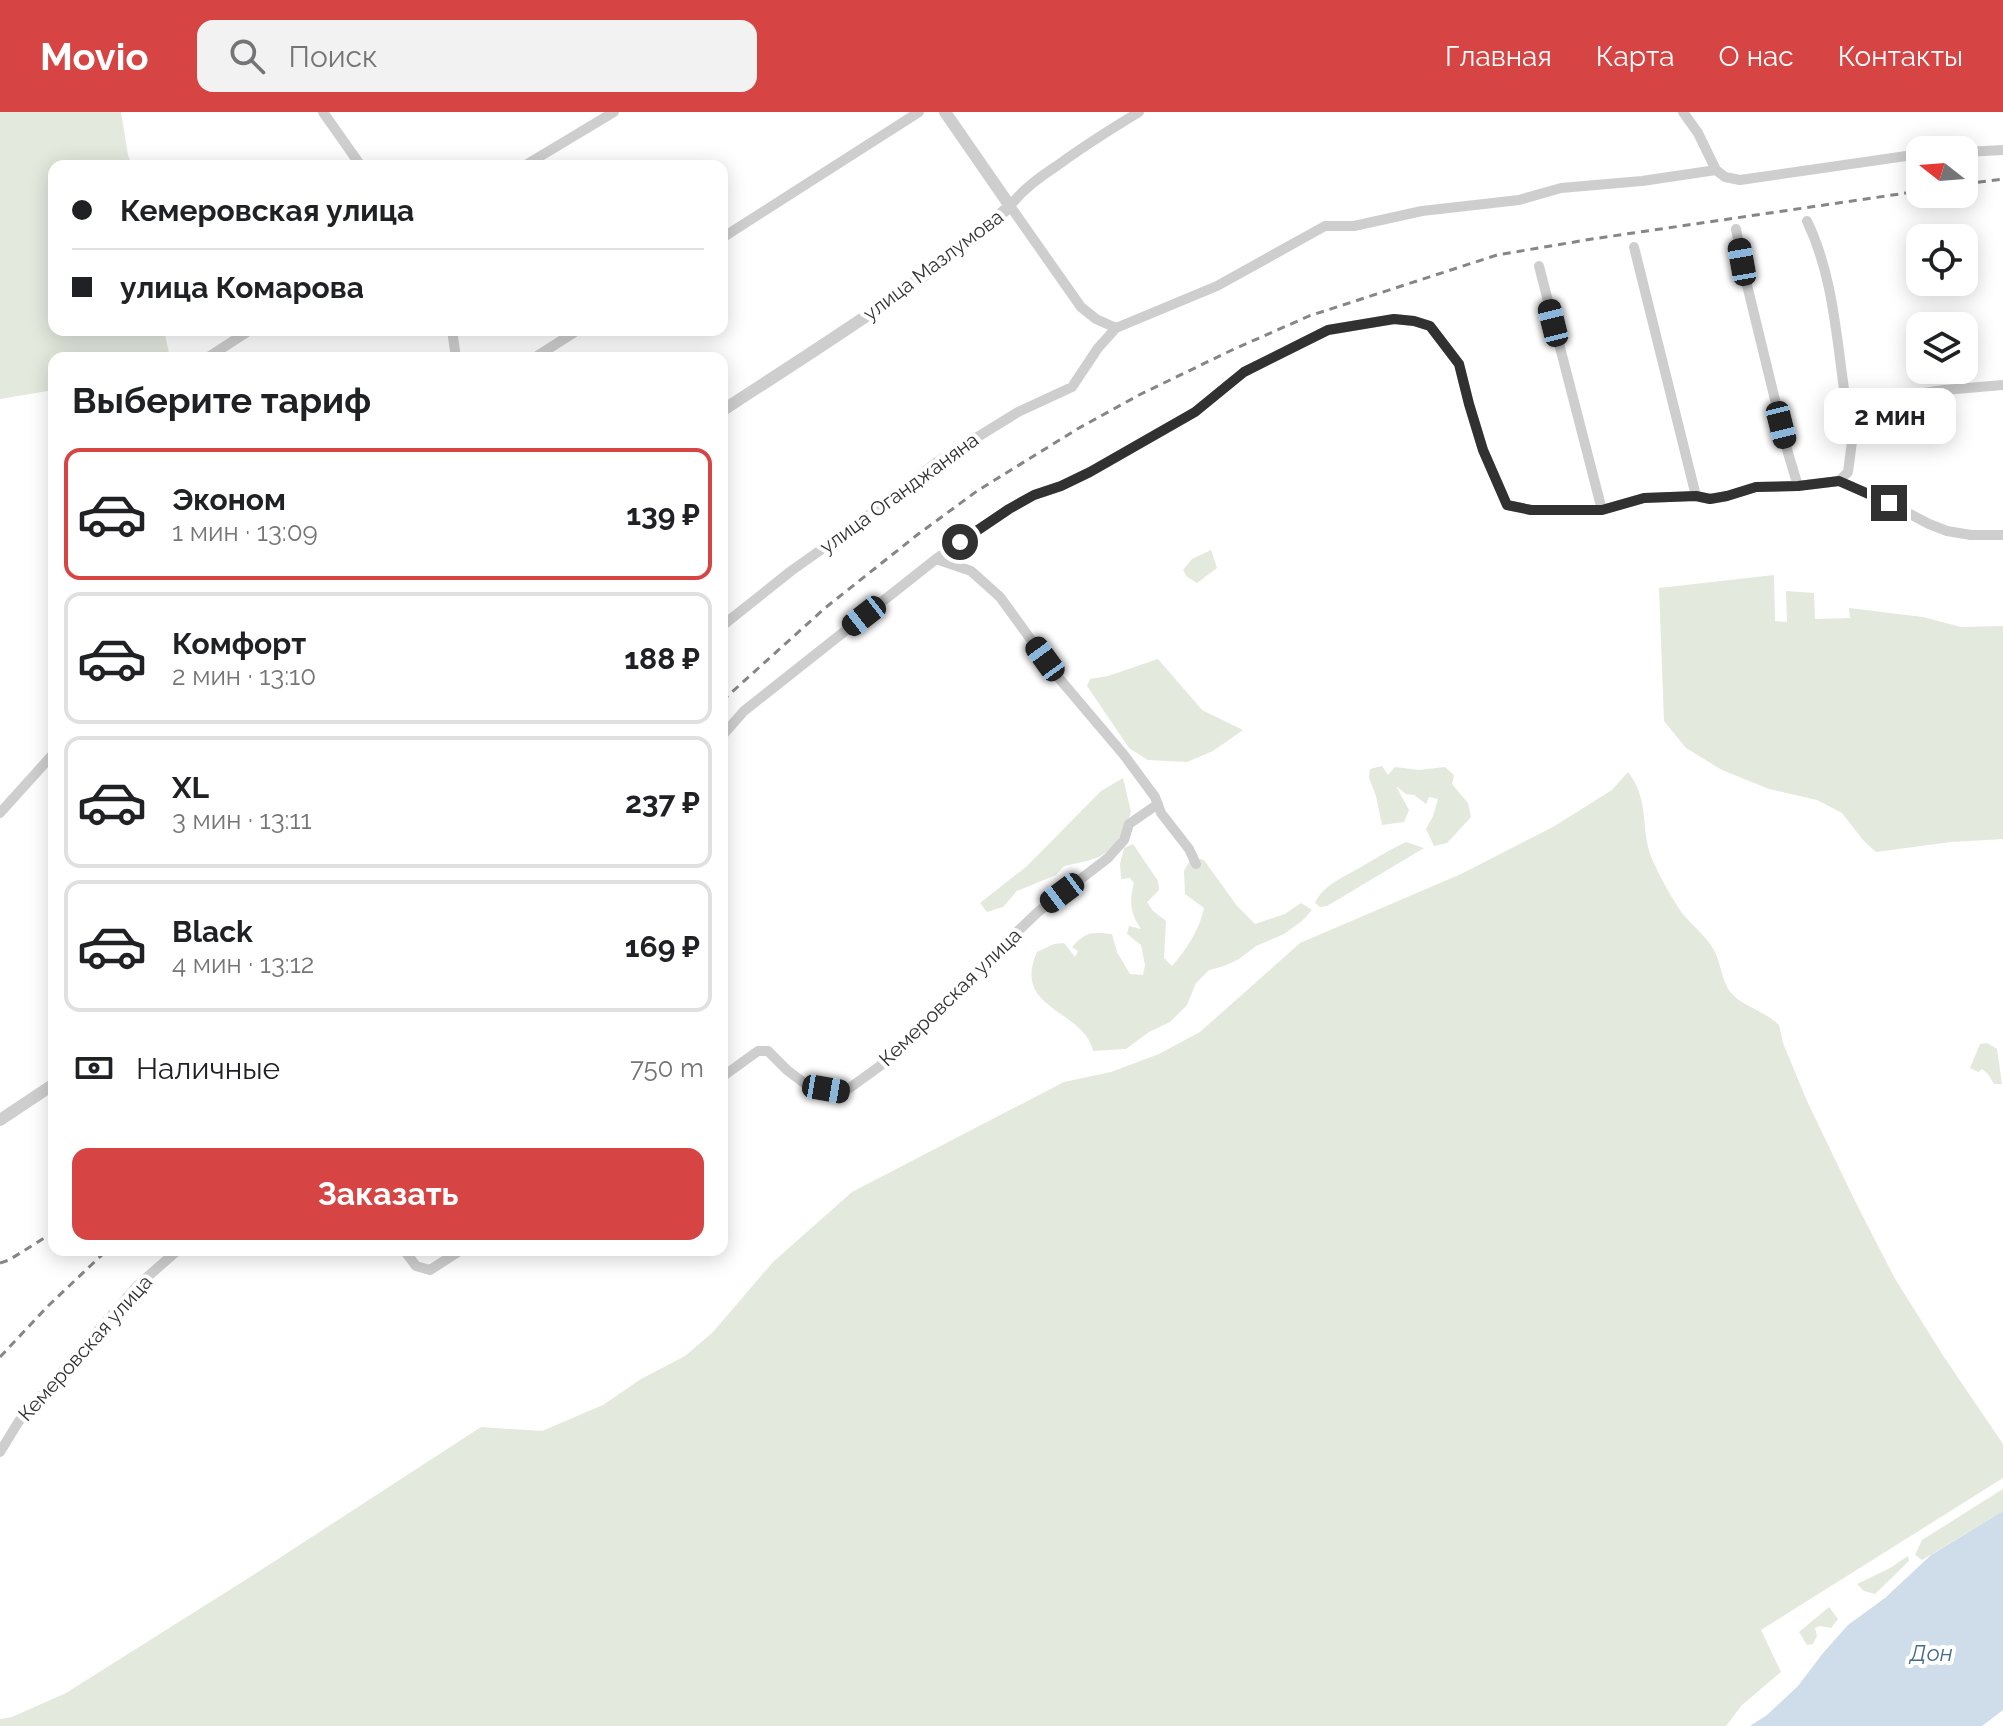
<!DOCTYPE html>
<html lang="ru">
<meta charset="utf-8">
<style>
body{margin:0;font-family:Raleway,sans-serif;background:#f2f2f2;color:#202124;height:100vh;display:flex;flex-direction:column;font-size:30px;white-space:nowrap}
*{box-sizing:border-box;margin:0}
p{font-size:26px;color:#757577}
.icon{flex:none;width:44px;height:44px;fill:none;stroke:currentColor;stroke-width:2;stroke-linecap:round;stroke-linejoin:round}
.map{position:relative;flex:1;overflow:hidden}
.details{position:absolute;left:48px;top:240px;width:680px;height:904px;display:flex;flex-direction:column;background:#fff;border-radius:16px;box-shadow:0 4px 20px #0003}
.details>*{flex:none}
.top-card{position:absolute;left:48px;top:48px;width:680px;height:176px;border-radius:16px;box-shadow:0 4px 20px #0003;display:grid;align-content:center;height:176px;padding:0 24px;background:#fff}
.needle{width:52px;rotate:287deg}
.buttons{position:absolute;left:1906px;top:24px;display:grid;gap:16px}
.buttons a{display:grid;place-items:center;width:72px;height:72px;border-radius:16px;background:#fff;box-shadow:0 4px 20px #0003;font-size:40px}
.end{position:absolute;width:36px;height:36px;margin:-18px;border:10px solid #313131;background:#fff;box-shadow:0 0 0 4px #fff}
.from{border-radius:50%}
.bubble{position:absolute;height:56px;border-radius:16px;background:#fff;box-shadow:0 4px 20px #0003;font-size:26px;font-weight:700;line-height:56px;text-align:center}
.car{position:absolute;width:24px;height:48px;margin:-24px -12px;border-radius:10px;box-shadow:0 0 6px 2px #0007;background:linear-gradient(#222 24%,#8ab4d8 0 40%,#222 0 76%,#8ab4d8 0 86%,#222 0)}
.top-card b{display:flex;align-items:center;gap:28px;height:76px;font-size:30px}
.top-card b+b{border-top:2px solid #e0e0e0}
.top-card i{width:20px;height:20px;background:#202124}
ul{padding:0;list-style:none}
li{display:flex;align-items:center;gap:24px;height:132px;margin:0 16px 12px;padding:0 8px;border:4px solid #e0e0e0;border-radius:16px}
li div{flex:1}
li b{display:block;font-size:30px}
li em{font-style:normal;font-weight:700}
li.on{border-color:#d64444}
li>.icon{width:72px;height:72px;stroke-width:1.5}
h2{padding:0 24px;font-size:36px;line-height:96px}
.pay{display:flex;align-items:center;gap:20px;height:88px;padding:0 24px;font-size:30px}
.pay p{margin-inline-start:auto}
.primary-button{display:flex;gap:16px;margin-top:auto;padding:16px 24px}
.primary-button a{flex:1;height:92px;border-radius:16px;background:#d64444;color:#fff;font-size:32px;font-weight:700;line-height:92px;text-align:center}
header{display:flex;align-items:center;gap:48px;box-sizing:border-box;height:112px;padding:0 40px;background:#d64444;color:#fff}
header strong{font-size:38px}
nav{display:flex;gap:44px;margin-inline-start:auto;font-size:28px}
.search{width:560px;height:72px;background:#f2f2f2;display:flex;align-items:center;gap:20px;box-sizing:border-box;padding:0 28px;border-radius:16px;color:#757577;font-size:30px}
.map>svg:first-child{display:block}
.green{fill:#e3e9dd}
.water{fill:#cfddea}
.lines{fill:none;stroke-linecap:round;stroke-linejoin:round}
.minor{stroke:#cecece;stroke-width:10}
.tertiary{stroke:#cecece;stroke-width:12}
.rail{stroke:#868686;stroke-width:3;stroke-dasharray:8 6;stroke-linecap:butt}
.route{stroke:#313131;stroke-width:10}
.labels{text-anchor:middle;stroke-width:8;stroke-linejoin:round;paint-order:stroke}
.street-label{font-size:20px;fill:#313131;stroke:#fff}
.water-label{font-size:22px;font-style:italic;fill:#456b8c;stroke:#fff}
</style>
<header>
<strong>Movio</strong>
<div class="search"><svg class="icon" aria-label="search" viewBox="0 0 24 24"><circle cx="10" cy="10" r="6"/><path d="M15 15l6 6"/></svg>Поиск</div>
<nav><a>Главная</a><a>Карта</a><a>О нас</a><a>Контакты</a></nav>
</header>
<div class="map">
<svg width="2003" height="1614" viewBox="0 0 2003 1614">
<rect width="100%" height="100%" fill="#fff"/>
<path class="green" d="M0,0H121L128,43L132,54H54V218H164L170,246H54V278L0,287Z
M1211,438L1217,456L1197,471L1187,465L1183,458L1192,447Z
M1774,463L1775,509L1787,510L1786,479L1814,481L1815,507L1850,506L1849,496L1923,505L1961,515L2003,514V727L1951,730L1876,740L1863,728L1842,701L1817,688L1769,677L1722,658L1686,636L1664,609L1659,476Z
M1158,547L1202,598L1243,618L1213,639L1187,650L1148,648L1129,636L1087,574L1090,567L1108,564Z
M1382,654L1388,663L1395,655L1419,658L1445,655L1454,663L1452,672L1468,691L1471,705L1447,731L1434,734L1426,717L1433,704L1438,687L1429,685L1426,692L1414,683L1406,682L1396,674L1409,698L1404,710L1382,713L1376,684L1369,666L1370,657Z
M1628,660C1650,688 1640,717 1652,747C1660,765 1671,785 1682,801C1692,813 1706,824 1714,838C1721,851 1722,872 1733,883C1745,895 1766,900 1779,913L1783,931L1807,989L1855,1089L1894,1165L1944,1245L2003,1332V1366L1761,1518L1781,1560L1742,1593L1726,1614H0V1607L12,1605L66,1581L261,1458L481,1315L542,1319L603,1293L641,1267L685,1244L713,1220L773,1150L852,1080L1064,970L1111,960L1159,942L1200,920L1300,831L1461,762L1553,715L1612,678Z
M1123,666L1131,700L1127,712L1113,736L1099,745L1087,749L1064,754L1056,763L1017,779L1003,795L987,800L980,791L1027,754L1101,679Z
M1406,730L1424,736L1327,794L1320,795L1315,791C1324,771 1349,763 1366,752C1380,744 1391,737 1406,730Z
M1133,732L1158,769L1159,778L1147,790L1153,799L1166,809L1164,846L1172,854C1186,838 1200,817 1204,796L1185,782L1184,759L1192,745L1204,748L1237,794L1255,812L1285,802L1301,791L1312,798L1303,808L1284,822L1256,834L1239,847L1224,854L1209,858L1196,871L1187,893L1170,910L1149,920L1126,937L1093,939C1084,897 1011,898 1037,840L1054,832L1064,831L1075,845L1078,839L1072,835C1086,819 1092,820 1112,822L1117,840L1130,862L1143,863L1145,853L1141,833L1127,822L1129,814L1141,817C1130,801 1129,789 1134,771L1130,766L1121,767L1120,752L1124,736Z
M1987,931L1997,937L2002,972H1994L1988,962L1982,957L1978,960L1970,956L1980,932Z
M2003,1377V1399L1922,1448L1915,1443L1922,1428Z
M1908,1444L1909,1449L1875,1482L1864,1479L1857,1472L1890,1456Z
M1829,1495L1838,1507L1831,1516L1820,1514L1815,1516L1817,1524L1813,1532L1807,1533L1799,1520Z"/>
<path class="water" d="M2003,1399V1598L1982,1614H1750L1767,1603L1798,1574L1823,1541L1848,1513L1885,1486L1931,1443Z"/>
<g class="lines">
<path class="minor" d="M323,0L361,54
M1683,0L1698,21L1716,58
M1964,40L2003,38
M524,54L614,0
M1807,109C1832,161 1836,220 1844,277L1847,289L1856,299L1848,360L1839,369
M1736,117L1747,173L1788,341L1798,374
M722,126L919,0
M1634,135L1696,384
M1539,154L1602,398
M1116,216L1096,207L1081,195L1010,94C1023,77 1040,65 1058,53C1084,34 1111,17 1139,0
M452,218L456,246
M207,246L250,218
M534,246L578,218
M1856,299L1870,289L1944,278L2003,273
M936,447L971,459L1000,485L1058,565L1124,643L1155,685L1161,701L1189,737L1196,752
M722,514L791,459L853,415L937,350L1018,300L1072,275L1098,236L1116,216L1217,174L1325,114H1354L1422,99L1519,88L1561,76L1642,69L1716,58L1725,65L1740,68L1920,42
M722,624L744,599L936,447L1009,397L1034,383L1061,374L1090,360L1195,300L1244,260L1328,218L1394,207L1414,209L1430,214L1459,252L1469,292L1483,338L1507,393L1531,398H1602L1644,386L1696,384L1710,387L1727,384L1756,375L1798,374L1839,369L1889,391L1929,412L1947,419L1971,423H2003
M0,701L54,641
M722,965L758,939H768L787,958L808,974L844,980L880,954L960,874L1039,799L1108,746L1124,728L1129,712L1158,692
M404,1138L416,1154L430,1158L461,1138
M0,1340L19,1309L137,1174L178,1138"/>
<path class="tertiary" d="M722,299C820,234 922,173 1010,94L945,0
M0,1008L54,972"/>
<path class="rail" d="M1964,72L2003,67
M722,589L825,496L917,423L977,379L1079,316L1139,283L1232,238L1309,204L1497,143L1592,127L1920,79
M0,1151L9,1148L54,1120
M0,1245L48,1194L107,1138"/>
</g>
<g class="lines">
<path class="route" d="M960,430L1009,397L1034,383L1061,374L1090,360L1195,300L1244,260L1328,218L1394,207L1414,209L1430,214L1459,252L1469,292L1483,338L1507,393L1531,398H1602L1644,386L1696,384L1710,387L1727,384L1756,375L1798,374L1839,369L1889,391"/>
</g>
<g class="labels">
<g class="street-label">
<text transform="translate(933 153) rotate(-37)" y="7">улица Мазлумова</text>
<text transform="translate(899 381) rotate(-36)" y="7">улица Оганджаняна</text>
<text transform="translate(950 885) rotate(-44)" y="7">Кемеровская улица</text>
<text transform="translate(85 1236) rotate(-48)" y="7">Кемеровская улица</text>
</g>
<g class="water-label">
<text x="1931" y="1549">Дон</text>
</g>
</g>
</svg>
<div class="buttons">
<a><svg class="needle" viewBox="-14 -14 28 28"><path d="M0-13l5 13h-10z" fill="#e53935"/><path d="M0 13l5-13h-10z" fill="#757577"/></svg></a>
<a><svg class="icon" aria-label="locate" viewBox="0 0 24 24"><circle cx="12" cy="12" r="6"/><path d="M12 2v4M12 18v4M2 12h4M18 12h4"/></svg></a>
<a><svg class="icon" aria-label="layers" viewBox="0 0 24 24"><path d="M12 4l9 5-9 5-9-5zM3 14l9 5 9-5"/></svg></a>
</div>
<i class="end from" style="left:960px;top:430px"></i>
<i class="end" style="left:1889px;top:391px"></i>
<div class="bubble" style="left:1824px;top:276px;width:132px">2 мин</div>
<i class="car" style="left:1742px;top:150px;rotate:350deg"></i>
<i class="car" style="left:1553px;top:211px;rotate:346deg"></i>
<i class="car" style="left:1781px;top:313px;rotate:166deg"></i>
<i class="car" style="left:864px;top:504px;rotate:232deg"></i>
<i class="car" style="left:1045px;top:547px;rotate:324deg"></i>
<i class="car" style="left:1062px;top:781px;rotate:233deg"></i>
<i class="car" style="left:826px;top:977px;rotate:100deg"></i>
<div class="top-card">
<b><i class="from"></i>Кемеровская улица</b>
<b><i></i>улица Комарова</b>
</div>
<section class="details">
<h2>Выберите тариф</h2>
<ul>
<li class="on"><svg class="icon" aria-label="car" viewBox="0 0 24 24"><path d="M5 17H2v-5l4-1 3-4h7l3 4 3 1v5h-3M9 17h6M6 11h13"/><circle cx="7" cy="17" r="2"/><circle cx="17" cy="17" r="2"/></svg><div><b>Эконом</b><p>1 мин · 13:09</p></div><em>139 ₽</em></li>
<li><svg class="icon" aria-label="car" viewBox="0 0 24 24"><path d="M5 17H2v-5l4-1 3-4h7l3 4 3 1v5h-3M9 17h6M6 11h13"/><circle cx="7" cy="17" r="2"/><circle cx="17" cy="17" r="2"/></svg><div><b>Комфорт</b><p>2 мин · 13:10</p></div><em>188 ₽</em></li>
<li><svg class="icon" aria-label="car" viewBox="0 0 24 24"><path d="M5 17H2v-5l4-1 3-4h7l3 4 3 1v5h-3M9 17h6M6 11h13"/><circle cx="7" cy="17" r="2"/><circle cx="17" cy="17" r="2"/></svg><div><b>XL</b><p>3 мин · 13:11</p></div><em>237 ₽</em></li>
<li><svg class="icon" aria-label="car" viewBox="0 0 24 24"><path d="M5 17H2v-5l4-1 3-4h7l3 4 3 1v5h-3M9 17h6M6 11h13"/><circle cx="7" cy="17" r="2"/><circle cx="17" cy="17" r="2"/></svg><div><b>Black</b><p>4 мин · 13:12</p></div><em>169 ₽</em></li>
</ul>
<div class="pay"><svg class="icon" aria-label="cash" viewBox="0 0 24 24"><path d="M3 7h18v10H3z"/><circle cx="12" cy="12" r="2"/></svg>Наличные<p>750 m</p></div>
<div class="primary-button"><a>Заказать</a></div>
</section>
</div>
